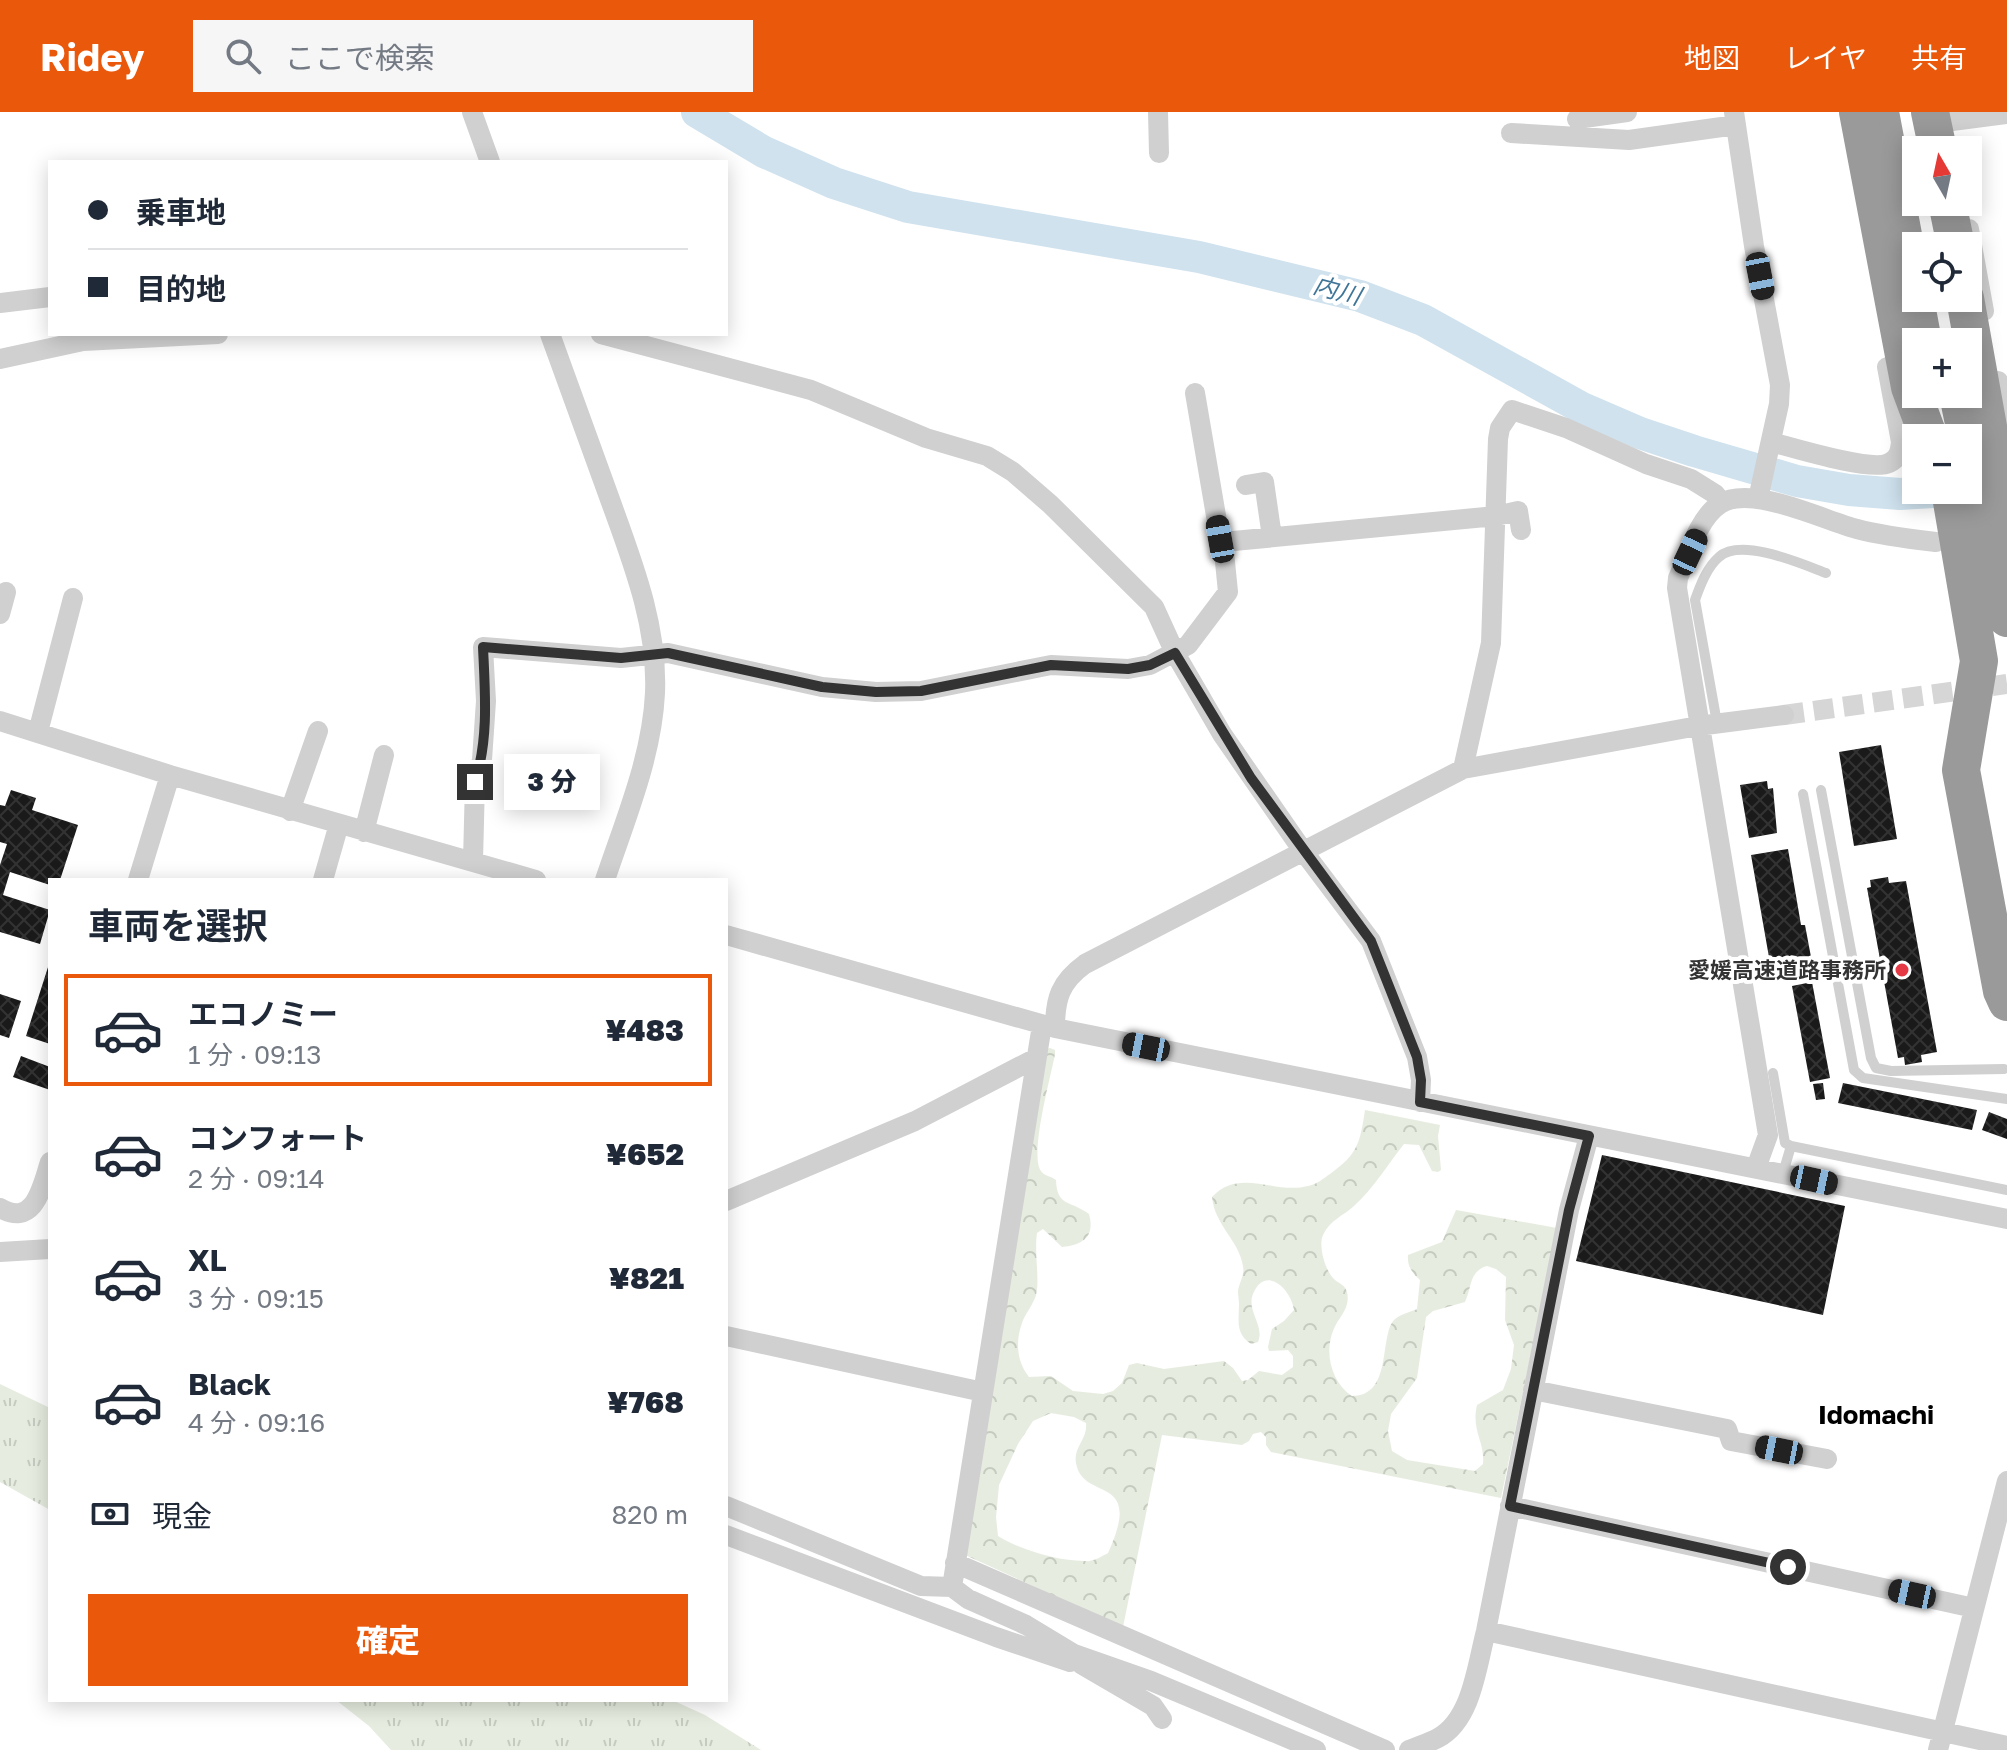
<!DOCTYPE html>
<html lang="ja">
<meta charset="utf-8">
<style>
body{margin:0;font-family:"Golos Text","Noto Sans JP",sans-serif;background:#f6f6f7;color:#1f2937;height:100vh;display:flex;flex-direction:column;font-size:30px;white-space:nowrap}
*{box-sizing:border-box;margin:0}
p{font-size:26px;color:#747a83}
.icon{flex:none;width:44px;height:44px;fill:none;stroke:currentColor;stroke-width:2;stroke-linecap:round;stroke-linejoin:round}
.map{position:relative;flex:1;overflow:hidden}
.details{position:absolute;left:48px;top:766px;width:680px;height:824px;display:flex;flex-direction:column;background:#fff;border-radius:0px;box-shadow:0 4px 20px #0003}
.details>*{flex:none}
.guide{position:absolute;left:48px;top:48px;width:680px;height:176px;border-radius:0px;box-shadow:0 4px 20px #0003;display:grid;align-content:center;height:176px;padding:0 40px;background:#fff}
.needle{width:52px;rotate:351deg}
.buttons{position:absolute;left:1902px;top:24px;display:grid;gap:16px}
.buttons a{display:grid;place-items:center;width:80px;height:80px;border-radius:0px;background:#fff;box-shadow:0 4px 20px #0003;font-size:40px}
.end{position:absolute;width:36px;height:36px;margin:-18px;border:10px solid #333;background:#fff;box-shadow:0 0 0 4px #fff}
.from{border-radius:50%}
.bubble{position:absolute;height:56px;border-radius:0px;background:#fff;box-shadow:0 4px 20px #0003;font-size:26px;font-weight:800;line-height:56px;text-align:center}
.car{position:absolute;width:24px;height:48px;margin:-24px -12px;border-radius:10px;box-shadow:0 0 6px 2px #0007;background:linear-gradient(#222 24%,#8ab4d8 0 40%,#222 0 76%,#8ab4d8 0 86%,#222 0)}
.guide b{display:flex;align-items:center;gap:28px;height:76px;font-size:30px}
.guide b+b{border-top:2px solid #e0e1e3}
.guide i{width:20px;height:20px;background:#1f2937}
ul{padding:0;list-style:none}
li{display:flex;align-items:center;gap:24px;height:112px;margin:0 16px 12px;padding:0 24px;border:4px solid transparent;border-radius:0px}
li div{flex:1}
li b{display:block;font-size:30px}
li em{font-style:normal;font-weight:800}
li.selected{border-color:#ea580c}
li>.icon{width:72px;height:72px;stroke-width:1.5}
h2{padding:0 40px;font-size:36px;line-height:96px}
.pay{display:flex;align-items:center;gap:20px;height:88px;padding:0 40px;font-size:30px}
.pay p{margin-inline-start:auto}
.button{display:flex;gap:16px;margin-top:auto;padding:16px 40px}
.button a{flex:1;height:92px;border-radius:0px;background:#ea580c;color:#fff;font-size:32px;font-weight:800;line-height:92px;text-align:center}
header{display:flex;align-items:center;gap:48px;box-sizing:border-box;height:112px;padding:0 40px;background:#ea580c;color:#fff}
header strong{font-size:38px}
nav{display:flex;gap:44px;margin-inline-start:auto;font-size:28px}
.search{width:560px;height:72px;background:#f6f6f7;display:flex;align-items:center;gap:20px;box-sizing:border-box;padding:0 28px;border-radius:0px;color:#747a83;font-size:30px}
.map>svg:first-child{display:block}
.grass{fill:url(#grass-tufts)}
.forest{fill:url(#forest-crowns);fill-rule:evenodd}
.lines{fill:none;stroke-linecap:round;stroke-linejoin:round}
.river{stroke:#cfe2ee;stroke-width:32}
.building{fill:url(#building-cross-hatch)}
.minor-tunnel{stroke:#d6d6d6;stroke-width:20;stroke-dasharray:20 10;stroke-linecap:butt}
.service{stroke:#d0d0d0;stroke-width:10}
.minor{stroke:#d0d0d0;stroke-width:20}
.motorway{stroke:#9a9a9a;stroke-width:38}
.motorway-bridge{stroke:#9a9a9a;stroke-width:38}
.route{stroke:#333;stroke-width:10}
.poi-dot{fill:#e63946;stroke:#fff;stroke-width:3}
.labels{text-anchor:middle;stroke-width:8;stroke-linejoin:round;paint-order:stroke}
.poi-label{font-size:22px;font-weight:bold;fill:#333;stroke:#fff;text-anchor:end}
.water-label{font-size:24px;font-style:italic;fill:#3f7597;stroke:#fff}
.quarter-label{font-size:26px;font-weight:bold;fill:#000;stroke:#fff}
</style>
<header>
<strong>Ridey</strong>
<div class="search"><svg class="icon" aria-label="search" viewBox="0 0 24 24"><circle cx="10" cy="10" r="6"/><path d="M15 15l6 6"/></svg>ここで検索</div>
<nav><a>地図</a><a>レイヤ</a><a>共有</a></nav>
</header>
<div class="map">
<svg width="2007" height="1638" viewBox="0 0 2007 1638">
<defs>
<pattern id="grass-tufts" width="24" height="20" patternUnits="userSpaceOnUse" patternTransform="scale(2)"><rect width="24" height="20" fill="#e6ecdf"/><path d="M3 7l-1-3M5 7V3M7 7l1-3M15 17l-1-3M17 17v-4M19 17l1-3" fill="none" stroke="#c6cbc0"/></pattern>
<pattern id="forest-crowns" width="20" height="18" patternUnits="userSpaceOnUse" patternTransform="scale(2)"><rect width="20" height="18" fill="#e6ecdf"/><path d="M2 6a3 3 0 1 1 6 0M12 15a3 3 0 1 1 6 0" fill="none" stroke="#c6cbc0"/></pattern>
<pattern id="building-cross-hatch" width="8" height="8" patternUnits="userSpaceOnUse" patternTransform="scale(2)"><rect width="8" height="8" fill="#1a1a1a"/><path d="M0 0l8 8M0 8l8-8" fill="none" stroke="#333"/></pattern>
</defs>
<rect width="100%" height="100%" fill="#fff"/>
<path class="grass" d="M0,1272L50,1296V1398L0,1370Z
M336,1588H672L705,1603L761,1638H391L369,1614Z"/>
<path class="forest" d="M1050,936L1055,938V942C1051,964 1029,1043 1041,1059C1044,1064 1051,1064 1056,1068C1057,1095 1070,1088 1089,1102C1095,1124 1084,1133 1062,1135L1043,1117L1037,1121C1034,1140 1040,1169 1036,1183C1033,1193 1025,1202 1022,1211C1015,1230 1017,1250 1029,1265L1051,1264L1073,1279L1103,1282L1113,1279L1122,1271L1129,1253L1137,1251L1164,1257L1224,1249L1233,1256L1242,1269L1248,1268L1259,1259L1282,1263L1293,1255V1244L1288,1238L1269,1239L1268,1235L1272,1217L1284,1209L1294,1198C1291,1176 1265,1153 1253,1182C1246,1199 1265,1213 1258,1230L1251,1232C1235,1221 1239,1209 1239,1192C1239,1188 1238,1184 1238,1179C1239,1171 1245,1163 1243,1154C1239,1128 1215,1114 1212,1085C1240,1055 1274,1083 1308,1074C1316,1073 1324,1066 1330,1062C1358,1042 1360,1031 1365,998L1440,1013L1438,1024L1441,1058L1438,1060L1432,1059L1419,1033L1404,1032C1388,1052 1373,1077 1354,1094C1343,1104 1330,1108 1323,1123C1318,1134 1325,1159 1335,1168C1340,1172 1345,1173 1347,1180C1351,1197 1338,1205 1333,1219C1324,1242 1332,1271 1352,1284C1393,1284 1379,1224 1394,1208C1399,1203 1410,1200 1417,1197L1420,1168C1412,1161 1407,1154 1408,1143L1442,1130L1456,1098L1557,1116L1501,1386L1271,1340L1266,1333V1325L1261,1320L1253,1322L1249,1329L1242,1333L1162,1323L1123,1515L963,1442L1046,937ZM1487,1154L1496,1157L1506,1165L1505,1208L1514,1233L1511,1257L1503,1278L1477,1293C1471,1319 1485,1329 1483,1352L1475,1359L1407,1348L1392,1339L1388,1319L1391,1302L1417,1266L1426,1205L1433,1199L1465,1190C1472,1175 1469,1159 1487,1154ZM1051,1301L1074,1305L1086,1311C1088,1327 1073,1335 1076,1351C1083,1391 1145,1360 1108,1441C1100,1445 1094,1450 1084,1449C1058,1449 1020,1438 998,1424L996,1405L999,1373L1018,1332L1033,1309Z"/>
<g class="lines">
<path class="river" d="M697,0L764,40L834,71L908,95L1199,145L1360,184L1423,208L1582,296L1640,321L1694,339L1797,369L1849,378L1900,382L1966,378"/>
</g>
<path class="building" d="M1881,633L1897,727L1854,734L1839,640Z
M1767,669L1768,677L1773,676L1777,721L1749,726L1740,673Z
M11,678L36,686L32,698L78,713L60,768H50V773L10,760L3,783L50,798L40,832L0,820V753L7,732L0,730V693L5,694Z
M1788,737L1801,813H1805L1814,861L1773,868L1751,743Z
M1888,765L1889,771L1906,769L1937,940L1921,943L1922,950L1905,953L1904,945L1898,946L1867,776L1871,775L1870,768Z
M49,852H50V932L26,924Z
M1812,870L1830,966L1810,970L1792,874Z
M0,882L21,889L9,926L0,923Z
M21,944L50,955V978L13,965Z
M1823,971L1825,987L1816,988L1813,972Z
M1843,971L1977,998L1972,1018L1838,991Z
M1989,1000L2007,1007V1027L1982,1018Z
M1602,1043L1845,1094L1823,1203L1576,1149Z"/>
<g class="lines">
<path class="minor-tunnel" d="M1784,603L2007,572"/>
<path class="service" d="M1717,611L1695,488C1700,474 1707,455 1719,445C1741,425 1802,452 1826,461
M1821,678L1871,946L1876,956L1891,959L2004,957
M1803,682L1854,958L1863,966L2007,987
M1773,961L1785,1031L1791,1034
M1783,1061L1791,1034L2007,1078"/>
<path class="minor" d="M472,0L490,50
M1158,0L1159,41
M1734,0L1754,134L1780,273L1779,292L1758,387
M1577,7L1627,0
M1952,9L2007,2
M1511,21L1629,28L1736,13
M1969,117L1984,199
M0,191L50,185
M550,222C569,275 589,329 608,382C631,446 658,512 655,581C652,645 625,708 605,768
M601,222L811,278L926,326L987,344L1013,360L1050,392L1154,495L1175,541L1222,622L1303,739L1371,829L1417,945L1421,968L1420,990
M1945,230L1980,224
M0,247L83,229L218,222
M1998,269L2007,310
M1195,281L1220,427L1223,430
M1771,330C1794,336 1871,360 1889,351C1898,347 1900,340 1901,330L1887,255
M1246,373L1264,370L1272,425
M0,502L6,480
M0,609L170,663L536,768
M38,620L73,486
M1463,657L1491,531L1498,327L1500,316L1512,298L1566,316L1646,352L1691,367L1715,382L1722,391
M290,699L318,619
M364,720L384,643
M473,749L475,670L482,648L486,589L483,535L621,546L668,541L822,575L876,580L921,579L1051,553L1128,557L1150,553L1188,533L1228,480L1223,430L1496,404L1518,399L1521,418
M138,768L170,663
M323,768L339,712
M726,823L1055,916L2007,1107
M1055,916C1055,887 1060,870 1085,852L1463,657L1698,614L1784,603
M1756,1056L1768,1023L1677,476L1678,466C1688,444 1698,406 1720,392C1751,372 1823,408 1857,417C1883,424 1910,427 1936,430
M726,1089L915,1009L1036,946
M0,1096C35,1116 42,1074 50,1050
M0,1140L50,1137
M726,1224L983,1280
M1533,1278L1727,1317L1731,1329L1827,1347
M726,1394L921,1474L952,1475L1042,913
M1510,1394L1974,1496
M726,1423L996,1525L1070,1550
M955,1451L1385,1638
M952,1475L968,1487L1026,1513L1074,1542L1151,1569L1316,1638
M1486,1519L2007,1634
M1081,1552L1153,1594L1162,1607
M1409,1638C1418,1634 1429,1631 1438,1626C1472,1608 1477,1553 1486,1519L1569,1098L1589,1024
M1938,1638L2007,1369"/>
<path class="motorway" d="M1880,0L1923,230
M1930,0L1938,38
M1947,90L1956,134
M1958,282L1967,326
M1968,333L1982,405L1998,446L2007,506
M1950,378L1979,549L1961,658L2002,879L2007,890"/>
<path class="motorway-bridge" d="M1858,0L1910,275L1929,326
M1965,186L2003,399"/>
</g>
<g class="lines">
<path class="route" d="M475,670C489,626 485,580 483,535L621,546L668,541L822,575L876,580L921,579L1051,553L1128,557L1150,553L1175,541L1251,666L1371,829L1417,945L1421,968L1420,990L1589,1024L1569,1098L1510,1394L1788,1455"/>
</g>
<circle class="poi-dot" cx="1902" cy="858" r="8"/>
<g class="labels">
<g class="poi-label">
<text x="1886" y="866">愛媛高速道路事務所</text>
</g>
<g class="water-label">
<text transform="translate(1337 179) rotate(15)" y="8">内川</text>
</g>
<g class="quarter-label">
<text x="1876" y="1312">Idomachi</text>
</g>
</g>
</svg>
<div class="buttons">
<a><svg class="needle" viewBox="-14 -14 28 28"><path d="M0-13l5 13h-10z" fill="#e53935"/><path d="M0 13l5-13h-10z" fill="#747a83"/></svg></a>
<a><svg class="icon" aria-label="locate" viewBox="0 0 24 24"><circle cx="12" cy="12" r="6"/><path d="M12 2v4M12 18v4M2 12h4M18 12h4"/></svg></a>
<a>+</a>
<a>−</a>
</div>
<i class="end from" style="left:1788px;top:1455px"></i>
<i class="end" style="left:475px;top:670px"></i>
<div class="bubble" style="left:504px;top:642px;width:96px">3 分</div>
<i class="car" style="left:1760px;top:164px;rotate:169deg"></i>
<i class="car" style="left:1220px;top:427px;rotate:350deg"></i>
<i class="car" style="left:1690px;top:440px;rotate:25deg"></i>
<i class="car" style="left:1146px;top:935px;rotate:281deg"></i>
<i class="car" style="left:1814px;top:1068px;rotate:102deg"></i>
<i class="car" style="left:1779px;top:1338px;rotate:281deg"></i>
<i class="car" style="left:1912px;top:1482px;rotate:282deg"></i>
<div class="guide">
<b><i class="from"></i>乗車地</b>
<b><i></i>目的地</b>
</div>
<section class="details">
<h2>車両を選択</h2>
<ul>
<li class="selected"><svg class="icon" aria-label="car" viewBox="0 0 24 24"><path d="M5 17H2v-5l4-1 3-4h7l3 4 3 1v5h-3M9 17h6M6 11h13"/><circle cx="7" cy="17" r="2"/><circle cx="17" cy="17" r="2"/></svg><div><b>エコノミー</b><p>1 分 · 09:13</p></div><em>¥483</em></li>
<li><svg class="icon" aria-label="car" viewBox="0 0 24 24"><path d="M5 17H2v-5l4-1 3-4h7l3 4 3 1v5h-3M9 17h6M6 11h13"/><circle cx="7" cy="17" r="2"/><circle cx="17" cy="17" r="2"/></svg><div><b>コンフォート</b><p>2 分 · 09:14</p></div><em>¥652</em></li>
<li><svg class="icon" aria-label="car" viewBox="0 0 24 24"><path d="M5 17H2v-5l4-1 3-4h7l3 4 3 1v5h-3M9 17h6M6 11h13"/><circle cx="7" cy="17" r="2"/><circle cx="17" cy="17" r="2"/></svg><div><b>XL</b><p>3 分 · 09:15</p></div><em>¥821</em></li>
<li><svg class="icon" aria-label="car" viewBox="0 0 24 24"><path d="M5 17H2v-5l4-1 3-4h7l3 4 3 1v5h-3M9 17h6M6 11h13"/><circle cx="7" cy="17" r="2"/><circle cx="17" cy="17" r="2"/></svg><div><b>Black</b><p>4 分 · 09:16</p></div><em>¥768</em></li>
</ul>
<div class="pay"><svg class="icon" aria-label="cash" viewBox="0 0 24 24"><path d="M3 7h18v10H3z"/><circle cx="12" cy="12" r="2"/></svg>現金<p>820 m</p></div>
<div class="button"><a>確定</a></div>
</section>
</div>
